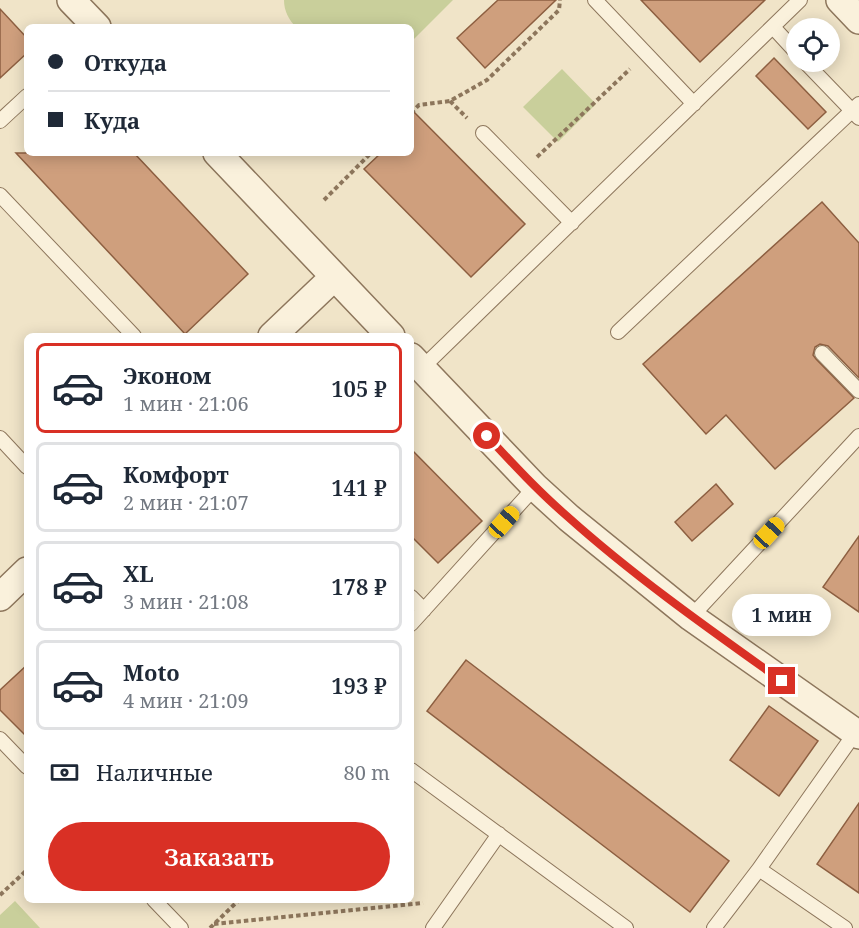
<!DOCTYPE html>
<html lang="ru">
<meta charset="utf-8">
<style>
body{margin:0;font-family:"Noto Serif",serif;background:#f6f6f7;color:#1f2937;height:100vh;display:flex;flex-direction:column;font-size:22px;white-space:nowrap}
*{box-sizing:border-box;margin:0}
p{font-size:20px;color:#747a83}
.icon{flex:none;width:33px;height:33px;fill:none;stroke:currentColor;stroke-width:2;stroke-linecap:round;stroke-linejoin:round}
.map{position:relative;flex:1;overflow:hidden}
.side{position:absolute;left:24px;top:333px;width:390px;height:570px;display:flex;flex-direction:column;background:#fff;border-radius:9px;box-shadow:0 3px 15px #0003}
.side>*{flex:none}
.guide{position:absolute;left:24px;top:24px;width:390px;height:132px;border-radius:9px;box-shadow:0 3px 15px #0003;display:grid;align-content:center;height:132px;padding:0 24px;background:#fff}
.fabs{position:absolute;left:786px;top:18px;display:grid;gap:12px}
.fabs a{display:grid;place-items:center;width:54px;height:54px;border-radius:50%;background:#fff;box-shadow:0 3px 15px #0003;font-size:30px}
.end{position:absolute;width:27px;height:27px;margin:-14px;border:8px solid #d93025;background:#fff;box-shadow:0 0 0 3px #fff}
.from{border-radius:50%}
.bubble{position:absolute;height:42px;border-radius:21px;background:#fff;box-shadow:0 3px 15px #0003;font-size:20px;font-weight:600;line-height:42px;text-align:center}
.car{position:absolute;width:18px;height:36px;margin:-18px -9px;border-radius:8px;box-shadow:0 0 4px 2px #0007;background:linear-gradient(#f5c518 24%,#345 0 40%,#f5c518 0 76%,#345 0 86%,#f5c518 0)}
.guide b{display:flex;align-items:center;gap:21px;height:57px;font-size:22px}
.guide b+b{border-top:2px solid #e0e1e3}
.guide i{width:15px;height:15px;background:#1f2937}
ul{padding:10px 0 0;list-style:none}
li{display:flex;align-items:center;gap:18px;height:90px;margin:0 12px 9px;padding:0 12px;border:3px solid #e0e1e3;border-radius:9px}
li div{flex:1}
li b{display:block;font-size:22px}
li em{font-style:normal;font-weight:600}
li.active{border-color:#d93025}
li>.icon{width:54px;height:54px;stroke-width:1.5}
.pay{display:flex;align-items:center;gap:15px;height:66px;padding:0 24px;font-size:22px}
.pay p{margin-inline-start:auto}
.cta{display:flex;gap:12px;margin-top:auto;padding:12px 24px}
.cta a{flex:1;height:69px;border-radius:36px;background:#d93025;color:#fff;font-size:24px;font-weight:600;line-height:69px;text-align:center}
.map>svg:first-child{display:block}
.green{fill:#c9cf9b}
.building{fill:#cf9f7d;stroke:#8d5f41;stroke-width:1.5}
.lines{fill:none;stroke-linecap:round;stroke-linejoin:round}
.service-casing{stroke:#8d765c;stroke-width:16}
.minor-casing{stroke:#8d765c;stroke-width:30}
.path{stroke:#8d765c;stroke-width:4;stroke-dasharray:4.5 3;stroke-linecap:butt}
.service{stroke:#faf1dc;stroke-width:14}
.minor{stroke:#faf1dc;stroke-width:27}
.route{stroke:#d93025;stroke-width:8}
</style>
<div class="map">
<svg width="859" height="928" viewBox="0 0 859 928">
<rect width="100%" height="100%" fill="#f0e4c8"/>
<path class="green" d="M284,0H453L411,42V27H296C289,20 284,11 284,0Z
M562,69L596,104L558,142L523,107Z
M15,901L40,928H0V915Z"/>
<path class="building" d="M498,0H556L485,68L457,38Z
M641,0H765L700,62Z
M0,9L27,38V53L0,78Z
M774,58L826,112L808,129L756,76Z
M411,109L525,224L471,277L364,169L381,153H411Z
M16,153H134L248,274L185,334Z
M822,202L859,243V378L828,346L820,344L815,347L813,355L816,359L854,398L775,469L726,415L706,434L643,364Z
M411,449L482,521L438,563L411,536Z
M716,484L733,504L692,541L675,522Z
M859,536V612L823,587Z
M466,660L729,861L690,912L427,711Z
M27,665V737L0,710V690Z
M769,706L818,741L779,796L730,760Z
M859,803V893L817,864Z"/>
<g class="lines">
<defs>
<path id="service" d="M595,0L694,104
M773,27L796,52
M805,62L859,118
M0,121L27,96
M483,133L572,223
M0,195L134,336
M618,332L859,104
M822,353L859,391
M422,368L800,0
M0,438L27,467
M411,597L424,610
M691,617L859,436
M411,624L535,487
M0,739L27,767
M411,770L626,928
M154,900L181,928
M433,928L499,834
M714,928L759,869
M845,928L759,869L855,733"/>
<path id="minor" d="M71,0L97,27
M840,0L859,20
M217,153L391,336
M272,336L334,277
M411,357L535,487L569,518L691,617L859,735
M0,597L27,571"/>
</defs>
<use href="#service" class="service-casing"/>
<use href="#minor" class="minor-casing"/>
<path class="path" d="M450,101L467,118
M411,113L419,105L450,101L487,80L559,10L560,0
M537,157L630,69
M324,200L371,153
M0,895L27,870
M214,924L423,903
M210,928L239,900"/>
<use href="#service" class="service"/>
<use href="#minor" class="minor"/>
</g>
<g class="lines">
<path class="route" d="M487,436C513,464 539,492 568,517C635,577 709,629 782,681"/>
</g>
</svg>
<div class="fabs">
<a><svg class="icon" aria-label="locate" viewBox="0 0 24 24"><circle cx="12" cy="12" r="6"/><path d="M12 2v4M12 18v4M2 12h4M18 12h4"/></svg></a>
</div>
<i class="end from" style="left:487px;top:436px"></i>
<i class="end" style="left:782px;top:681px"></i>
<div class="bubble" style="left:732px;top:594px;width:99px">1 мин</div>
<i class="car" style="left:504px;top:522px;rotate:42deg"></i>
<i class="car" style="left:769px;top:533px;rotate:43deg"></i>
<div class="guide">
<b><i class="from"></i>Откуда</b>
<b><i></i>Куда</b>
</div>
<section class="side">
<ul>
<li class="active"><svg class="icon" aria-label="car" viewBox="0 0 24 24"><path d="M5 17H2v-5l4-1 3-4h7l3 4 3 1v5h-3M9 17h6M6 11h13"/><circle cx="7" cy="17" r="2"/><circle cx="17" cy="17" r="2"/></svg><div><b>Эконом</b><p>1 мин · 21:06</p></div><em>105 ₽</em></li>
<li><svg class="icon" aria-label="car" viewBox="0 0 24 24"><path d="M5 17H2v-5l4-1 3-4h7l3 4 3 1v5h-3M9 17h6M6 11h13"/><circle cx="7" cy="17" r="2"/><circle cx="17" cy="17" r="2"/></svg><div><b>Комфорт</b><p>2 мин · 21:07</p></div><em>141 ₽</em></li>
<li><svg class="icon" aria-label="car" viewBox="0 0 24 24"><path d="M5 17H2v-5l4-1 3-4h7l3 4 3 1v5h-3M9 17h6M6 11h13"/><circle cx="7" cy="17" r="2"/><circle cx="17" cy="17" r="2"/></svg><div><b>XL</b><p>3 мин · 21:08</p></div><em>178 ₽</em></li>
<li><svg class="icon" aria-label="car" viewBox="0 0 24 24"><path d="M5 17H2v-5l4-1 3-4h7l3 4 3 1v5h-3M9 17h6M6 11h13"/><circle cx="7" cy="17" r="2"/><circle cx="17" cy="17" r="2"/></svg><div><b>Moto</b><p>4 мин · 21:09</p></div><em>193 ₽</em></li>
</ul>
<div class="pay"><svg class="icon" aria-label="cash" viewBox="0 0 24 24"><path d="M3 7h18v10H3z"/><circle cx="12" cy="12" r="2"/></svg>Наличные<p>80 m</p></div>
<div class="cta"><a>Заказать</a></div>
</section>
</div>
